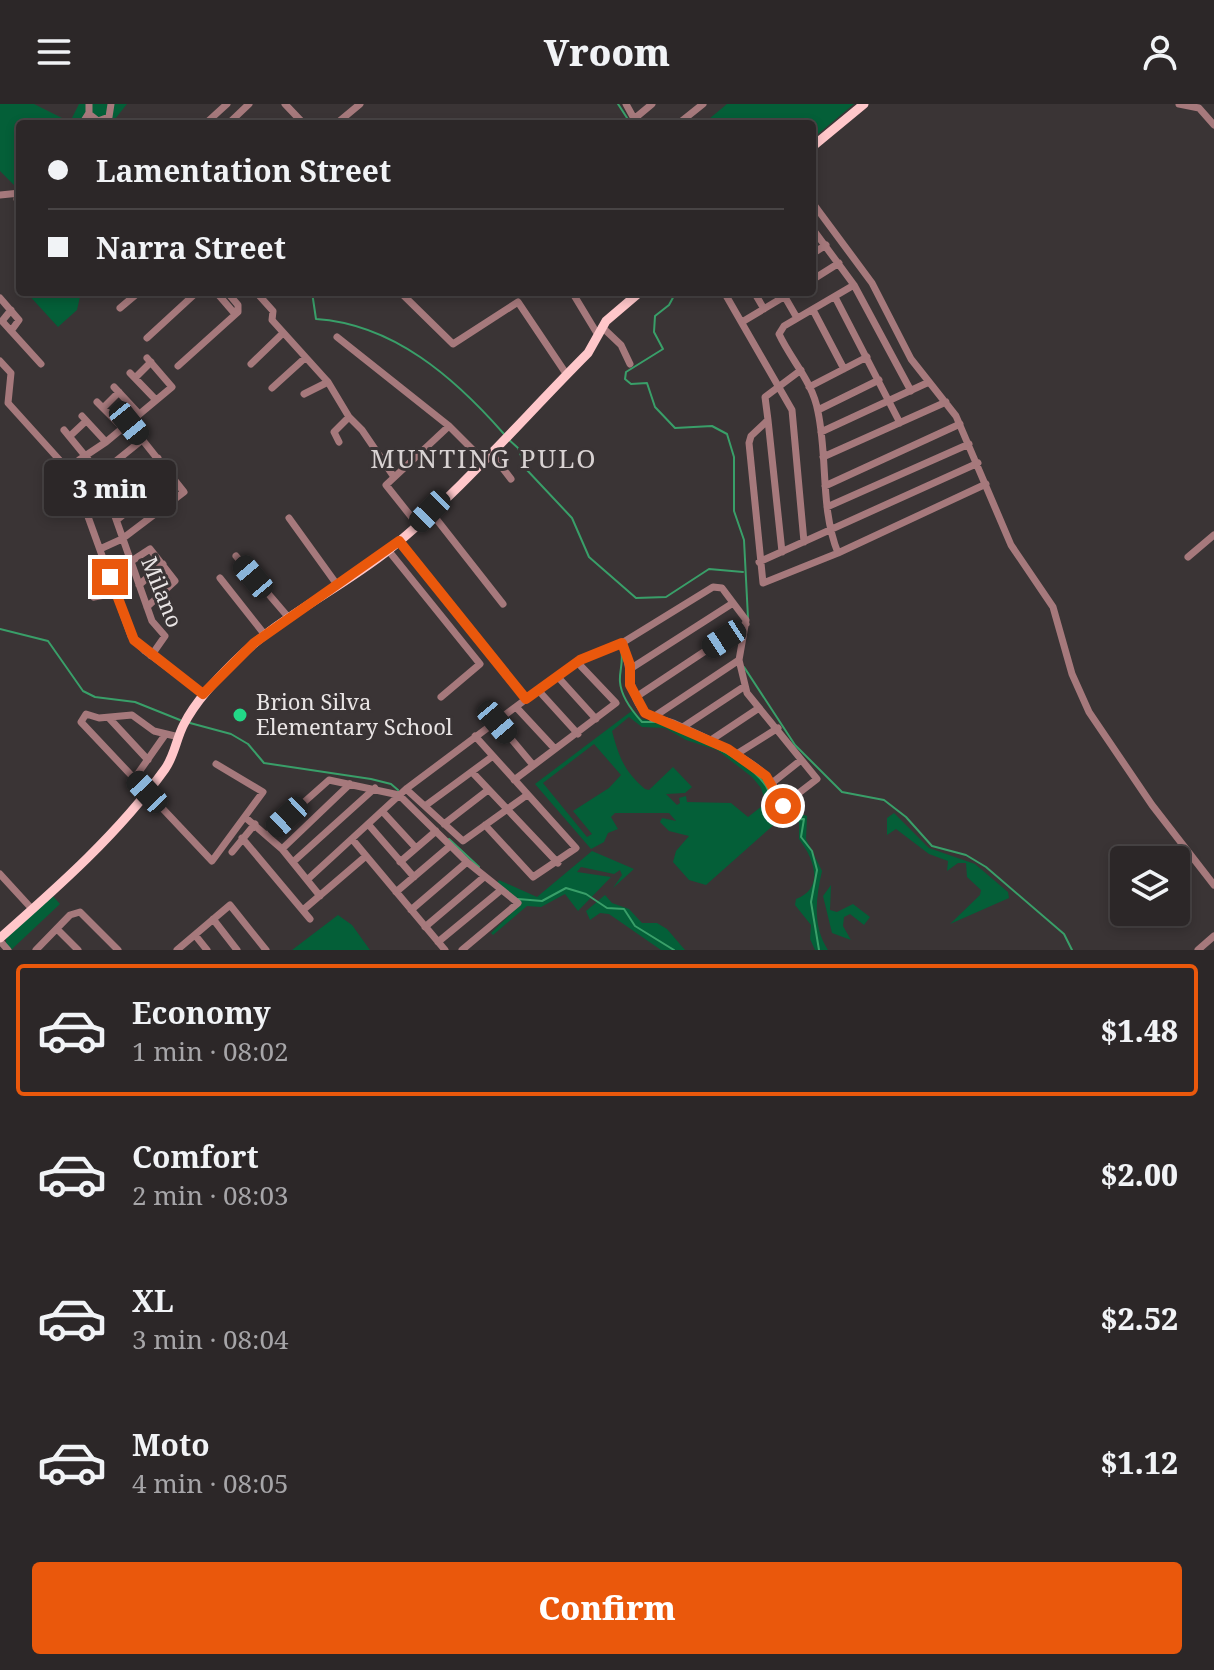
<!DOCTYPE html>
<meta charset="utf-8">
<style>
body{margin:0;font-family:"Noto Serif",serif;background:#383334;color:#f1f3f6;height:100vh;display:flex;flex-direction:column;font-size:30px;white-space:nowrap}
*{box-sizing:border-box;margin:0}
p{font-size:26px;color:#a6a5a8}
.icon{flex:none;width:44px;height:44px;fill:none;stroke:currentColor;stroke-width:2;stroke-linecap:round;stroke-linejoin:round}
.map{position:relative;height:846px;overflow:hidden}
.panel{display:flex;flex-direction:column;background:#2c2728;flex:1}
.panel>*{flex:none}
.guide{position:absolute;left:16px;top:16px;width:800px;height:176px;border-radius:8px;box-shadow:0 4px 12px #0003,0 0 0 2px #484445;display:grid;align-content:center;height:176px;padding:0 32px;background:#2c2728}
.buttons{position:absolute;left:1110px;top:742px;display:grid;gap:16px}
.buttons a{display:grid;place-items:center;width:80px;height:80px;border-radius:8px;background:#2c2728;box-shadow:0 4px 12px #0003,0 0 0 2px #484445;font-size:40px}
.end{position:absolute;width:36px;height:36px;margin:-18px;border:10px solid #ea580c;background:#fff;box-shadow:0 0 0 4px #fff}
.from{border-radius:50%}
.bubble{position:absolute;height:56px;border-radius:8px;background:#2c2728;box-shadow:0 4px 12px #0003,0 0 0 2px #484445;font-size:26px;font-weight:800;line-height:56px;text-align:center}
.car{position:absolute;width:24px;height:48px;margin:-24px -12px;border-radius:10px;box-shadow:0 0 6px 2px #0007;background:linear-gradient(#222 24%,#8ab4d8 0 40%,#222 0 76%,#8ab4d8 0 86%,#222 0)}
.guide b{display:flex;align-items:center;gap:28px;height:76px;font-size:30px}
.guide b+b{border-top:2px solid #484445}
.guide i{width:20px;height:20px;background:#f1f3f6}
ul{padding:14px 0 0;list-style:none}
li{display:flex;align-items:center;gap:24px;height:132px;margin:0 16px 12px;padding:0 16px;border:4px solid transparent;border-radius:8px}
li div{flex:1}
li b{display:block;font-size:30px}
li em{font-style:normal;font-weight:800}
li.on{border-color:#ea580c}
li>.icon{width:72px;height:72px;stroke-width:1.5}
.primary-button{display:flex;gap:16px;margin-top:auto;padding:16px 32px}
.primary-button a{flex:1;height:92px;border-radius:8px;background:#ea580c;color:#fff;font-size:32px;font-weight:800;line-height:92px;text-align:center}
header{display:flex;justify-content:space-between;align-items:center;height:104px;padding:0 32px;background:#2c2728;font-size:36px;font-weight:800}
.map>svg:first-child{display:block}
.green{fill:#045f38;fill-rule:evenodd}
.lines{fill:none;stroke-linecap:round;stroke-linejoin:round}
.stream{stroke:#399f69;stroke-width:2}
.minor{stroke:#a6797c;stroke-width:7}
.major{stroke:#ffc7ca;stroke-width:9}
.route{stroke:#ea580c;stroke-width:10}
.poi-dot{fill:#22d887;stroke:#3a3435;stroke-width:3}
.labels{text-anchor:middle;stroke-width:6;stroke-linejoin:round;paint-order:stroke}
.street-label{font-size:22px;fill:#e9e5e5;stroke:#3a3435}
.poi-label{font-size:22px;fill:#e9e5e5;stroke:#3a3435;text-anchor:start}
.quarter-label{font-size:26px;letter-spacing:2px;fill:#d8d2d2;stroke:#3a3435}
</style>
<header><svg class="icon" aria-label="menu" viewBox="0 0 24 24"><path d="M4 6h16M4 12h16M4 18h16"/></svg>Vroom<svg class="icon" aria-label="person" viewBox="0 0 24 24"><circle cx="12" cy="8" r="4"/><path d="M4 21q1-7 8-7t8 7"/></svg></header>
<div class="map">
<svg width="1214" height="846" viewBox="0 0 1214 846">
<rect width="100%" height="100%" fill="#3a3435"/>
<path class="green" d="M0,0H34L70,18L79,0H127L111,20H20V82H15L0,67Z
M727,0H854L812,35V20H703Z
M26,188H81L77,206L58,223Z
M633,606L641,615C678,621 743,648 767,681C775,692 771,706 780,716L798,709L807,712L806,735L822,767C816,793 812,822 828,846H815L810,835L811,821L795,801L796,795C826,784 813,753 799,735V718H777L706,781L689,776L673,758L676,747L689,732L669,727L660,718L662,714L676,717L669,709H615L611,713L618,725L608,729L604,738L591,745L535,680ZM629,613L642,623L665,624L686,636L717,646L752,673L761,684L766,699L748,713L731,699L687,698L686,692L679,694L680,699L677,701L666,690L685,689L692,683L673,663L649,686L645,685C624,667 619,653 612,627ZM594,640L621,671L609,684L573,707L592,730L587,733L543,679Z
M894,709L929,744L975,760L1008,788L1009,794L950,820L980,791L981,786L967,773L966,759H958L947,767L948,757L929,750L896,725L887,731V714Z
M592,747L634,765L613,784L622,771L620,766L614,770L581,763L577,768L611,773L578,807L565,790L541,803L527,802L493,831L491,829L522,799L496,780L499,776L537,793Z
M831,781L830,806L837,808L853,800L870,813L864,821L850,810L844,813L843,822L851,836L832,829L823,792Z
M52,791L60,800L11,846L6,840V833Z
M605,791L612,799L629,805L642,819H657L667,825L685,846H661L609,810L600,809L590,816L586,807Z
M338,811L352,821L370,846H292Z"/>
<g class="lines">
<path class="stream" d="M618,0L631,20
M312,188L316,215C393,220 454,273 504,330
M676,188L669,201L655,212L654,228L663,245L626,268L625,275L631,280L647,279L655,303L675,324L712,322L727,330L734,353V407L744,436L748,514
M508,335L518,344L526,365L572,414L589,453L636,494L666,493L709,465L743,468
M0,525L48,537L83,587L95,593L135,598L180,616
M621,545C624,558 619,567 620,578C621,592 633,608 642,618H655
M744,563L795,641L842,688L884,696L906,713L932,742L966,751L986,763L1064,830L1072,846
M190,619L231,630L248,640L264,659L371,675L391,680L398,686
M665,620C696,635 746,652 766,682C773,693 770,707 779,716L804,715L801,733L812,747L817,766L811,798L819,846
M449,735L479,763
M518,795L542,797L566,784L586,790L607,804L624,805L635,822L674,846"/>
<path class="minor" d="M89,0V10L98,17L109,13L111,0
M285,0L304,20
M626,0L637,20
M1179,0L1199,4L1214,21
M634,15L652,0
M82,20L89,9
M205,20L227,0
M228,20L249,0
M336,20L360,0
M678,20L703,0
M20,90L17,95L20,102
M0,91L20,89
M812,98L872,179L911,255L956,312L1011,441L1053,503L1072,570L1089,608L1152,701L1214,781
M812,124L854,181L911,287
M812,150L826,141
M812,176L839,159
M216,188L235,210
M256,188L273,207L272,216L328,278L349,313L362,326L394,373
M400,188L453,240L518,198L567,271
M572,188L598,231
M724,188L792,306L804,438
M754,188L764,205
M782,188L797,214
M835,193L900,319
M0,194L19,216L11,227
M120,204L139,188
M11,206L2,217L41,260
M813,206L844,265
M742,218L792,188
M602,223L621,241L630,260
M337,233L449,322L483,356
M147,234L197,188
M0,257L11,269L8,299L73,371L131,532L145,547L203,590
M251,260L282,230
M178,262L238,208V201L227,188
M801,266L765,293L768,316L751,332L749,339L763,479L838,449L986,380
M130,269L156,296
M135,274L151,258
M114,283L139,310
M809,283L867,253
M272,284L305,254
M304,290L328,278
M97,298L123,324
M103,304L119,288
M818,306L879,276
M82,312L106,338
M768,316L782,448
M64,326L100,370L152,517L165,532L151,552
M821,328L929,278
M70,332L86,317
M339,338L334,328L349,313
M491,349L511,375
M823,353L946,298
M79,356L106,338L172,283L147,254
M100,370L142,336
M825,382L960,320
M109,393L158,354
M827,403L969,340
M430,407L503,500
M289,414L338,482
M118,415L173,371
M417,420L386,381L449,322
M399,437L526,595
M100,445L122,435L184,388L129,319
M388,446L480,560L441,593
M838,449C820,404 828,355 818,308C813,278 791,256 779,230L784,222L854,181
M236,452L289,514
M1188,453L1214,431
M130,458L150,445L175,477L147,503
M759,458L978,359
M220,474L265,531
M139,481L163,460
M94,493L116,489
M94,493L113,482
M630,565L733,499
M557,572L596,615
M538,586L578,630
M636,593L746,520
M516,603L555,645
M109,614L148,656
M652,614L739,556
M497,618L533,661
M683,623L745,582
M475,632L576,744L533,773L485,721
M179,633L154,627L132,611L99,614L86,610L81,618L212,757L263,688L216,660
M711,636L759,604
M735,651L778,624
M472,668L558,759
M134,675L165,631
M514,676L616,599L577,558
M772,679L801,656
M406,685L463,737L527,691
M425,702L493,652
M382,707L416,744
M246,714L282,745L320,792
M368,720L414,773
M444,720L488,686
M267,731L329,676L399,691L467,758L518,799L462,846
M242,734L310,815
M352,735L445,846
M282,745L350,680
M232,748L255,720
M293,758L375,684
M400,758L436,727
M0,770L32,805
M307,776L406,685L557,572L580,556L622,539L713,483L722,484L746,516L739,556L747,589L817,675L782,702C778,695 777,686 772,679C758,656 698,630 673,619C664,615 651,616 644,608C627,588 632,562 622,539
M396,788L450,742
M303,806L366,752
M411,806L467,758
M213,815L237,846
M425,823L484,773
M57,825L78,846
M195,831L207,846
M0,837L8,846
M438,838L501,786
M36,846L70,811L80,808L118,846
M177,846L230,801L266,846
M1198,846L1214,832"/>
<path class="major" d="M812,43L864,0
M0,834C59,782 119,729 165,665C175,651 176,635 184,620C196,597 214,578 233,559C278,513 339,486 390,445C459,389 524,313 588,249L606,217L640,188"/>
</g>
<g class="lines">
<path class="route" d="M110,473L134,536L203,590L254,539L399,437L526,595L580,556L622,539L630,561V581L645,609L728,645L766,672L783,702"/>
</g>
<circle class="poi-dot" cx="240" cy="611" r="8"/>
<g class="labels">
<g class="street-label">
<text transform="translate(162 488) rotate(68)" y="8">Milano</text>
</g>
<g class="poi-label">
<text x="256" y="606">Brion Silva<tspan x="256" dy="25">Elementary School</tspan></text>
</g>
<g class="quarter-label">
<text x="484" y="364">MUNTING PULO</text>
</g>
</g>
</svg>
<div class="buttons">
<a><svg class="icon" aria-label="layers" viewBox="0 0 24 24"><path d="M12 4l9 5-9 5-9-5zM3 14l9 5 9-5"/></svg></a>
</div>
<i class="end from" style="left:783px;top:702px"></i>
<i class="end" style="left:110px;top:473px"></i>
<div class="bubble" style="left:44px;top:356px;width:132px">3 min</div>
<i class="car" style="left:129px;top:319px;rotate:141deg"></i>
<i class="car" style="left:430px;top:407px;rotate:224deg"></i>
<i class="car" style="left:253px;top:473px;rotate:320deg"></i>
<i class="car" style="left:724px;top:535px;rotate:237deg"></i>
<i class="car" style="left:497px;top:618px;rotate:140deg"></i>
<i class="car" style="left:147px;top:688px;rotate:317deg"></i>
<i class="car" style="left:287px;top:713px;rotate:227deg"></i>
<div class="guide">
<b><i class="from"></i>Lamentation Street</b>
<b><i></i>Narra Street</b>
</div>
</div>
<section class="panel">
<ul>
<li class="on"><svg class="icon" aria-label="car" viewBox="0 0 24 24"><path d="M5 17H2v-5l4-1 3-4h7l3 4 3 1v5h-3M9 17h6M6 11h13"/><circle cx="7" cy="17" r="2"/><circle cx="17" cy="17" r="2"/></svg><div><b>Economy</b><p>1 min · 08:02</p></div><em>$1.48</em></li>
<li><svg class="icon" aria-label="car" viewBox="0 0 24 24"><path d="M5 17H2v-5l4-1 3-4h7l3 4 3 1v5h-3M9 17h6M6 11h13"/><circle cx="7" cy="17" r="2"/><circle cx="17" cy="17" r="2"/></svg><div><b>Comfort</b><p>2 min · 08:03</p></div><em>$2.00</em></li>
<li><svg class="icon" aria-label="car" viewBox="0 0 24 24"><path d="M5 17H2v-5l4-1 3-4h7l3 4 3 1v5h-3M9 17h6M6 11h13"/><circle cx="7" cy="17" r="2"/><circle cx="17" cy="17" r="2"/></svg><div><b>XL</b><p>3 min · 08:04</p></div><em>$2.52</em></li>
<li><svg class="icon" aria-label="car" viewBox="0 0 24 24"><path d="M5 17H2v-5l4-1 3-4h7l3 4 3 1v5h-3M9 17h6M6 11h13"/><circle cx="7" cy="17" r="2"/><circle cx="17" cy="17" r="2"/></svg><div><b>Moto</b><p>4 min · 08:05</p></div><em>$1.12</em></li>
</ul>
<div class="primary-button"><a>Confirm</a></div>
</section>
